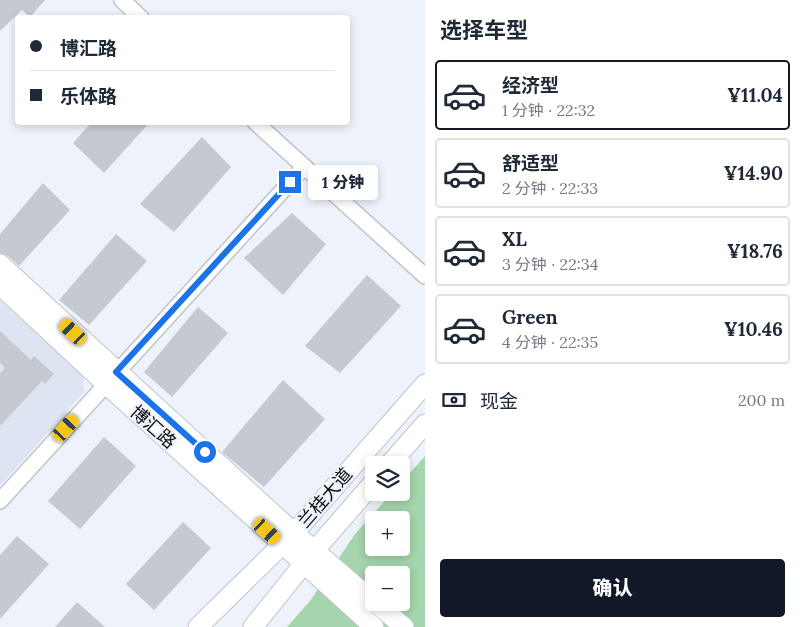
<!DOCTYPE html>
<html lang="zh">
<meta charset="utf-8">
<style>
body{margin:0;font-family:Lora,"Noto Sans SC",serif;background:#f2f2f3;color:#1f2937;height:100vh;display:flex;flex-direction:column;font-size:19px;white-space:nowrap}
*{box-sizing:border-box;margin:0}
p{font-size:16px;color:#747a83}
.icon{flex:none;width:28px;height:28px;fill:none;stroke:currentColor;stroke-width:2;stroke-linecap:round;stroke-linejoin:round}
.map{position:relative;flex:1;overflow:hidden}
.panel{display:flex;flex-direction:column;background:#fff;width:375px}
.panel>*{flex:none}
.banner{position:absolute;left:15px;top:15px;width:335px;height:110px;border-radius:5px;box-shadow:0 2px 8px #0003;display:grid;align-content:center;height:110px;padding:0 15px;background:#fff}
.buttons{position:absolute;left:365px;top:456px;display:grid;gap:10px}
.buttons a{display:grid;place-items:center;width:45px;height:45px;border-radius:5px;background:#fff;box-shadow:0 2px 8px #0003;font-size:25px}
.end{position:absolute;width:22px;height:22px;margin:-11px;border:6px solid #1a73e8;background:#fff;box-shadow:0 0 0 2px #fff}
.from{border-radius:50%}
.bubble{position:absolute;height:35px;border-radius:5px;background:#fff;box-shadow:0 2px 8px #0003;font-size:16px;font-weight:800;line-height:35px;text-align:center}
.car{position:absolute;width:15px;height:30px;margin:-15px -8px;border-radius:6px;box-shadow:0 0 4px 1px #0007;background:linear-gradient(#f5c518 24%,#345 0 40%,#f5c518 0 76%,#345 0 86%,#f5c518 0)}
.banner b{display:flex;align-items:center;gap:18px;height:48px;font-size:19px}
.banner b+b{border-top:1px solid #e0e1e3}
.banner i{width:12px;height:12px;background:#1f2937}
ul{padding:0;list-style:none}
li{display:flex;align-items:center;gap:15px;height:70px;margin:0 10px 8px;padding:0 5px;border:2px solid #e0e1e3;border-radius:5px}
li div{flex:1}
li b{display:block;font-size:19px}
li em{font-style:normal;font-weight:800}
li.selected{border-color:#111827}
li>.icon{width:45px;height:45px;stroke-width:1.5}
h2{padding:0 15px;font-size:22px;line-height:60px}
.pay{display:flex;align-items:center;gap:12px;height:55px;padding:0 15px;font-size:19px}
.pay p{margin-inline-start:auto}
.primary-button{display:flex;gap:10px;margin-top:auto;padding:10px 15px}
.primary-button a{flex:1;height:58px;border-radius:5px;background:#111827;color:#fff;font-size:20px;font-weight:800;line-height:58px;text-align:center}
main{display:flex;flex:1;min-height:0}
.map>svg:first-child{display:block}
.built{fill:#dde5f2}
.green{fill:#a5d5ac;fill-rule:evenodd}
.building{fill:#c5cad1}
.lines{fill:none;stroke-linecap:round;stroke-linejoin:round}
.minor-casing{stroke:#bfc3cb;stroke-width:18}
.major-casing{stroke:#bfc3cb;stroke-width:21}
.minor{stroke:#fff;stroke-width:15}
.major{stroke:#fff;stroke-width:19}
.route{stroke:#1a73e8;stroke-width:6}
.labels{text-anchor:middle;stroke-width:4.5;stroke-linejoin:round;paint-order:stroke}
.street-label{font-size:18px;fill:#0b0c0e;stroke:#eef2fa}
</style>
<main>
<div class="map">
<svg width="425" height="627" viewBox="0 0 425 627">
<rect width="100%" height="100%" fill="#eef2fa"/>
<path class="built" d="M0,300L83,376L84,392L0,486Z"/>
<path class="green" d="M425,456V627H287L310,601L355,534L392,493L401,492V483ZM374,520H401V548H374ZM374,575H401V602H374Z"/>
<path class="building" d="M0,0H45L30,17L22,10L0,31Z
M92,122H150L104,173L73,143Z
M202,137L231,167L174,232L140,204Z
M43,183L70,210L19,266L8,256L0,253V234Z
M292,213L326,244L283,295L244,258Z
M116,234L147,261L89,325L59,300Z
M367,275L401,306L340,373L305,346Z
M198,307L228,333L172,397L144,372Z
M0,331L31,360L34,356L54,374L45,384L42,381L0,426V373L5,368L0,363Z
M283,380L325,419L264,487L222,452Z
M104,437L136,466L80,529L48,501Z
M183,522L211,548L154,610L126,584Z
M17,536L49,564L0,619V555Z
M77,602L105,627H55Z"/>
<g class="lines">
<defs>
<path id="minor" d="M122,0L141,18
M255,122L425,276
M0,501L304,167"/>
<path id="major" d="M0,264L294,533L374,602
M0,285L106,384L374,627
M389,465L425,424
M375,602L404,627
M198,627L294,533L425,384
M253,627L314,551L374,482"/>
</defs>
<use href="#minor" class="minor-casing"/>
<use href="#major" class="major-casing"/>
<use href="#minor" class="minor"/>
<use href="#major" class="major"/>
</g>
<g class="lines">
<path class="route" d="M205,452L116,372L290,182"/>
</g>
<g class="labels">
<g class="street-label">
<text transform="translate(153 427) rotate(42)" y="6">博汇路</text>
<text transform="translate(325 498) rotate(-49)" y="6">兰桂大道</text>
</g>
</g>
</svg>
<div class="buttons">
<a><svg class="icon" aria-label="layers" viewBox="0 0 24 24"><path d="M12 4l9 5-9 5-9-5zM3 14l9 5 9-5"/></svg></a>
<a>+</a>
<a>−</a>
</div>
<i class="end from" style="left:205px;top:452px"></i>
<i class="end" style="left:290px;top:182px"></i>
<div class="bubble" style="left:308px;top:165px;width:70px">1 分钟</div>
<i class="car" style="left:73px;top:332px;rotate:313deg"></i>
<i class="car" style="left:66px;top:428px;rotate:42deg"></i>
<i class="car" style="left:267px;top:531px;rotate:132deg"></i>
<div class="banner">
<b><i class="from"></i>博汇路</b>
<b><i></i>乐体路</b>
</div>
</div>
<section class="panel">
<h2>选择车型</h2>
<ul>
<li class="selected"><svg class="icon" aria-label="car" viewBox="0 0 24 24"><path d="M5 17H2v-5l4-1 3-4h7l3 4 3 1v5h-3M9 17h6M6 11h13"/><circle cx="7" cy="17" r="2"/><circle cx="17" cy="17" r="2"/></svg><div><b>经济型</b><p>1 分钟 · 22:32</p></div><em>¥11.04</em></li>
<li><svg class="icon" aria-label="car" viewBox="0 0 24 24"><path d="M5 17H2v-5l4-1 3-4h7l3 4 3 1v5h-3M9 17h6M6 11h13"/><circle cx="7" cy="17" r="2"/><circle cx="17" cy="17" r="2"/></svg><div><b>舒适型</b><p>2 分钟 · 22:33</p></div><em>¥14.90</em></li>
<li><svg class="icon" aria-label="car" viewBox="0 0 24 24"><path d="M5 17H2v-5l4-1 3-4h7l3 4 3 1v5h-3M9 17h6M6 11h13"/><circle cx="7" cy="17" r="2"/><circle cx="17" cy="17" r="2"/></svg><div><b>XL</b><p>3 分钟 · 22:34</p></div><em>¥18.76</em></li>
<li><svg class="icon" aria-label="car" viewBox="0 0 24 24"><path d="M5 17H2v-5l4-1 3-4h7l3 4 3 1v5h-3M9 17h6M6 11h13"/><circle cx="7" cy="17" r="2"/><circle cx="17" cy="17" r="2"/></svg><div><b>Green</b><p>4 分钟 · 22:35</p></div><em>¥10.46</em></li>
</ul>
<div class="pay"><svg class="icon" aria-label="cash" viewBox="0 0 24 24"><path d="M3 7h18v10H3z"/><circle cx="12" cy="12" r="2"/></svg>现金<p>200 m</p></div>
<div class="primary-button"><a>确认</a></div>
</section>
</main>
